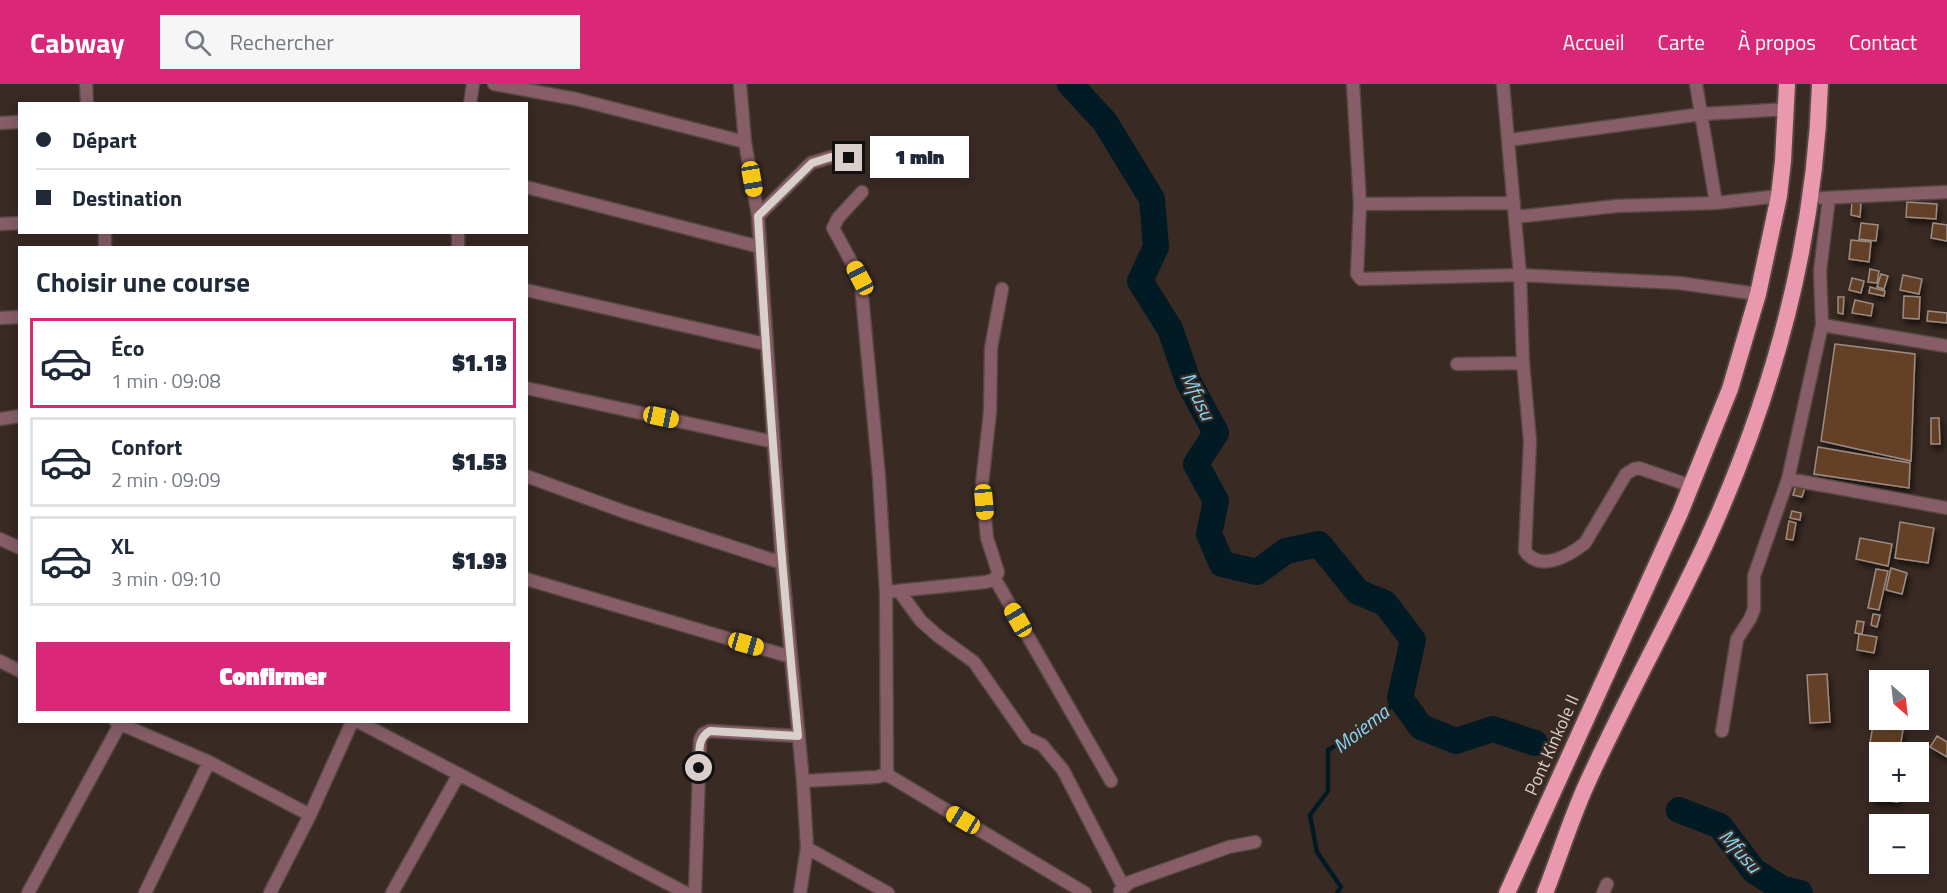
<!DOCTYPE html>
<html lang="fr">
<meta charset="utf-8">
<style>
body{margin:0;font-family:"Titillium Web",sans-serif;background:#f6f6f7;color:#1f2937;height:100vh;display:flex;flex-direction:column;font-size:22px;white-space:nowrap}
*{box-sizing:border-box;margin:0}
p{font-size:20px;color:#747a83}
.icon{flex:none;width:33px;height:33px;fill:none;stroke:currentColor;stroke-width:2;stroke-linecap:round;stroke-linejoin:round}
.map{position:relative;flex:1;overflow:hidden}
.details{position:absolute;left:18px;top:162px;width:510px;height:477px;display:flex;flex-direction:column;background:#fff;border-radius:0px;box-shadow:0 3px 15px #0003}
.details>*{flex:none}
.hud{position:absolute;left:18px;top:18px;width:510px;height:132px;border-radius:0px;box-shadow:0 3px 15px #0003;display:grid;align-content:center;height:132px;padding:0 18px;background:#fff}
.needle{width:39px;rotate:152deg}
.tools{position:absolute;left:1869px;top:586px;display:grid;gap:12px}
.tools a{display:grid;place-items:center;width:60px;height:60px;border-radius:0px;background:#fff;box-shadow:0 3px 15px #0003;font-size:30px}
.end{position:absolute;width:27px;height:27px;margin:-14px;border:8px solid #d9cfcb;background:#111;box-shadow:0 0 0 3px #111}
.from{border-radius:50%}
.bubble{position:absolute;height:42px;border-radius:0px;background:#fff;box-shadow:0 3px 15px #0003;font-size:20px;font-weight:800;line-height:42px;text-align:center}
.car{position:absolute;width:18px;height:36px;margin:-18px -9px;border-radius:8px;box-shadow:0 0 4px 2px #0007;background:linear-gradient(#f5c518 24%,#345 0 40%,#f5c518 0 76%,#345 0 86%,#f5c518 0)}
.hud b{display:flex;align-items:center;gap:21px;height:57px;font-size:22px}
.hud b+b{border-top:2px solid #e0e1e3}
.hud i{width:15px;height:15px;background:#1f2937}
ul{padding:0;list-style:none}
li{display:flex;align-items:center;gap:18px;height:90px;margin:0 12px 9px;padding:0 6px;border:3px solid #e0e1e3;border-radius:0px}
li div{flex:1}
li b{display:block;font-size:22px}
li em{font-style:normal;font-weight:800}
li.selected{border-color:#db2777}
li>.icon{width:54px;height:54px;stroke-width:1.5}
h2{padding:0 18px;font-size:27px;line-height:72px}
.button{display:flex;gap:12px;margin-top:auto;padding:12px 18px}
.button a{flex:1;height:69px;border-radius:0px;background:#db2777;color:#fff;font-size:24px;font-weight:800;line-height:69px;text-align:center}
header{display:flex;align-items:center;gap:36px;box-sizing:border-box;height:84px;padding:0 30px;background:#db2777;color:#fff}
header strong{font-size:28px}
nav{display:flex;gap:33px;margin-inline-start:auto;font-size:21px}
.search{width:420px;height:54px;background:#f6f6f7;display:flex;align-items:center;gap:15px;box-sizing:border-box;padding:0 21px;border-radius:0px;color:#747a83;font-size:22px}
.map>svg:first-child{display:block}
.lines{fill:none;stroke-linecap:round;stroke-linejoin:round}
.stream{stroke:#011a24;stroke-width:4.5}
.river{stroke:#011a24;stroke-width:26}
.building{fill:#644028;stroke:#9c8b81;stroke-width:1.5;filter:url(#shadow)}
.minor-casing{stroke:#564841;stroke-width:15}
.trunk-casing{stroke:#564841;stroke-width:20}
.minor{stroke:#875e68;stroke-width:12}
.trunk{stroke:#ea98ad;stroke-width:16}
.route{stroke:#d9cfcb;stroke-width:8}
.labels{text-anchor:middle;stroke-width:4.5;stroke-linejoin:round;paint-order:stroke}
.street-label{font-size:18px;fill:#d9cfcb;stroke:#392a23}
.water-label{font-size:20px;font-style:italic;fill:#85d7f8;stroke:#392a23}
</style>
<header>
<strong>Cabway</strong>
<div class="search"><svg class="icon" aria-label="search" viewBox="0 0 24 24"><circle cx="10" cy="10" r="6"/><path d="M15 15l6 6"/></svg>Rechercher</div>
<nav><a>Accueil</a><a>Carte</a><a>À propos</a><a>Contact</a></nav>
</header>
<div class="map">
<svg width="1947" height="809" viewBox="0 0 1947 809">
<defs>
<filter id="shadow"><feDropShadow dx="2.5" dy="4.5" stdDeviation="3" flood-color="#0009"/></filter>
</defs>
<rect width="100%" height="100%" fill="#392a23"/>
<g class="lines">
<path class="stream" d="M1337,809L1341,803L1317,768L1310,731L1328,707V666L1368,643L1400,614"/>
<path class="river" d="M1070,0L1105,38L1152,115L1156,163L1140,197L1170,245L1188,297L1216,349L1196,380L1216,417L1209,450L1222,480L1257,488L1286,467L1319,460L1358,508L1385,519L1413,556L1400,614L1421,643L1456,657L1493,645L1535,659
M1679,726L1720,742L1754,787L1783,805L1800,809"/>
</g>
<path class="building" d="M1852,118L1861,119L1860,133L1851,131Z
M1907,118L1937,120L1936,135L1906,133Z
M1861,139L1878,141L1876,157L1859,155Z
M1933,139L1947,141V157L1931,154Z
M1851,156L1871,158L1869,178L1849,175Z
M1870,185L1879,187L1877,199L1868,198Z
M1881,190L1888,192L1884,205L1877,203Z
M1903,191L1922,195L1919,210L1900,206Z
M1852,194L1864,197L1861,209L1849,206Z
M1870,203L1885,207L1884,212L1869,209Z
M1904,212L1920,213L1919,235L1903,234Z
M1838,213H1844L1843,230L1838,229Z
M1855,216L1873,220L1871,232L1852,229Z
M1928,227L1947,229V239L1927,237Z
M1835,260L1915,270L1911,377L1821,357Z
M1931,334H1939L1940,360H1931Z
M1818,363L1910,379L1909,404L1814,390Z
M1796,401L1805,403L1802,413L1793,411Z
M1792,427L1801,429L1800,436L1790,434Z
M1789,437L1796,439L1793,456L1786,455Z
M1900,438L1934,444L1928,479L1895,474Z
M1860,454L1892,460L1888,482L1856,475Z
M1891,484L1907,489L1902,510L1886,506Z
M1876,485L1888,487L1879,526L1868,524Z
M1873,530L1880,531L1877,543L1871,541Z
M1857,537L1864,538L1862,550L1855,549Z
M1859,550L1877,553L1874,569L1857,566Z
M1827,590L1830,638L1810,639L1807,591Z
M1873,641L1903,646L1900,664L1870,659Z
M1937,652L1947,658V673L1930,663Z
M1876,674L1880,675V708H1899L1898,718L1871,715Z"/>
<g class="lines">
<defs>
<path id="minor" d="M86,0L87,20
M494,0L576,15L745,58
M740,0L745,58L758,132L782,479L803,697L807,764L800,809
M1353,0L1360,120L1357,190L1361,195L1520,191L1679,199L1758,210
M1503,0L1520,191L1523,279L1530,357L1525,467C1540,489 1570,471 1585,459L1626,390L1634,385L1639,384L1691,402
M1696,0L1716,119
M470,20L473,0
M0,39L20,38
M1509,56L1702,30L1787,25
M526,103L760,163
M1822,114L1947,108
M1829,114L1820,187L1822,241L1947,262
M1360,120L1514,119
M758,132L811,79L831,73L849,74
M1515,133L1617,122L1716,119L1779,112
M0,140L20,139
M105,148V164
M458,164V148
M526,206L765,260
M0,234L20,233
M1457,280L1523,279
M526,304L774,358
M0,335L20,332
M526,392L625,428L782,479
M1788,395L1947,424
M0,455L20,464
M526,495L791,573
M995,495L1111,697
M899,507L921,537L938,552L974,578L1027,654L1042,661L1063,686L1123,802
M886,508L986,498L995,495L998,488L987,454L982,400L990,328L991,264L1002,205
M0,577L20,587
M116,638L209,678L310,731
M359,638L686,809
M1722,647L1737,555L1750,535L1754,525V492L1788,395L1822,241
M886,690L1085,809
M803,697L877,693L886,690L887,687L886,508L879,393L861,201L860,194L833,144L838,134L862,108
M807,764L888,809
M1120,807L1130,798L1229,763L1255,758
M28,809L120,640
M145,809L209,678
M270,809L310,731L352,638
M392,809L459,690
M695,809L700,656L703,650L710,647L798,652
M1603,809L1607,800"/>
<path id="trunk" d="M1507,809L1680,429L1730,305L1758,210L1779,112L1783,77L1787,0
M1545,809C1560,771 1572,731 1589,695C1625,617 1667,541 1704,463C1771,318 1815,160 1820,0"/>
</defs>
<use href="#minor" class="minor-casing"/>
<use href="#trunk" class="trunk-casing"/>
<use href="#minor" class="minor"/>
<use href="#trunk" class="trunk"/>
</g>
<g class="lines">
<path class="route" d="M699,684C700,671 696,654 710,647L798,652C781,479 768,305 758,132L812,79L831,73L849,74"/>
</g>
<g class="labels">
<g class="street-label">
<text transform="translate(1552 661) rotate(-66)" y="6">Pont Kinkole II</text>
</g>
<g class="water-label">
<text transform="translate(1198 312) rotate(64)" y="7">Mfusu</text>
<text transform="translate(1361 645) rotate(-38)" y="7">Moiema</text>
<text transform="translate(1740 767) rotate(48)" y="7">Mfusu</text>
</g>
</g>
</svg>
<div class="tools">
<a><svg class="needle" viewBox="-14 -14 28 28"><path d="M0-13l5 13h-10z" fill="#e53935"/><path d="M0 13l5-13h-10z" fill="#747a83"/></svg></a>
<a>+</a>
<a>−</a>
</div>
<i class="end from" style="left:699px;top:684px"></i>
<i class="end" style="left:849px;top:74px"></i>
<div class="bubble" style="left:870px;top:52px;width:99px">1 min</div>
<i class="car" style="left:752px;top:95px;rotate:170deg"></i>
<i class="car" style="left:860px;top:194px;rotate:332deg"></i>
<i class="car" style="left:661px;top:333px;rotate:102deg"></i>
<i class="car" style="left:984px;top:418px;rotate:175deg"></i>
<i class="car" style="left:1018px;top:536px;rotate:330deg"></i>
<i class="car" style="left:746px;top:560px;rotate:106deg"></i>
<i class="car" style="left:963px;top:736px;rotate:301deg"></i>
<div class="hud">
<b><i class="from"></i>Départ</b>
<b><i></i>Destination</b>
</div>
<section class="details">
<h2>Choisir une course</h2>
<ul>
<li class="selected"><svg class="icon" aria-label="car" viewBox="0 0 24 24"><path d="M5 17H2v-5l4-1 3-4h7l3 4 3 1v5h-3M9 17h6M6 11h13"/><circle cx="7" cy="17" r="2"/><circle cx="17" cy="17" r="2"/></svg><div><b>Éco</b><p>1 min · 09:08</p></div><em>$1.13</em></li>
<li><svg class="icon" aria-label="car" viewBox="0 0 24 24"><path d="M5 17H2v-5l4-1 3-4h7l3 4 3 1v5h-3M9 17h6M6 11h13"/><circle cx="7" cy="17" r="2"/><circle cx="17" cy="17" r="2"/></svg><div><b>Confort</b><p>2 min · 09:09</p></div><em>$1.53</em></li>
<li><svg class="icon" aria-label="car" viewBox="0 0 24 24"><path d="M5 17H2v-5l4-1 3-4h7l3 4 3 1v5h-3M9 17h6M6 11h13"/><circle cx="7" cy="17" r="2"/><circle cx="17" cy="17" r="2"/></svg><div><b>XL</b><p>3 min · 09:10</p></div><em>$1.93</em></li>
</ul>
<div class="button"><a>Confirmer</a></div>
</section>
</div>
